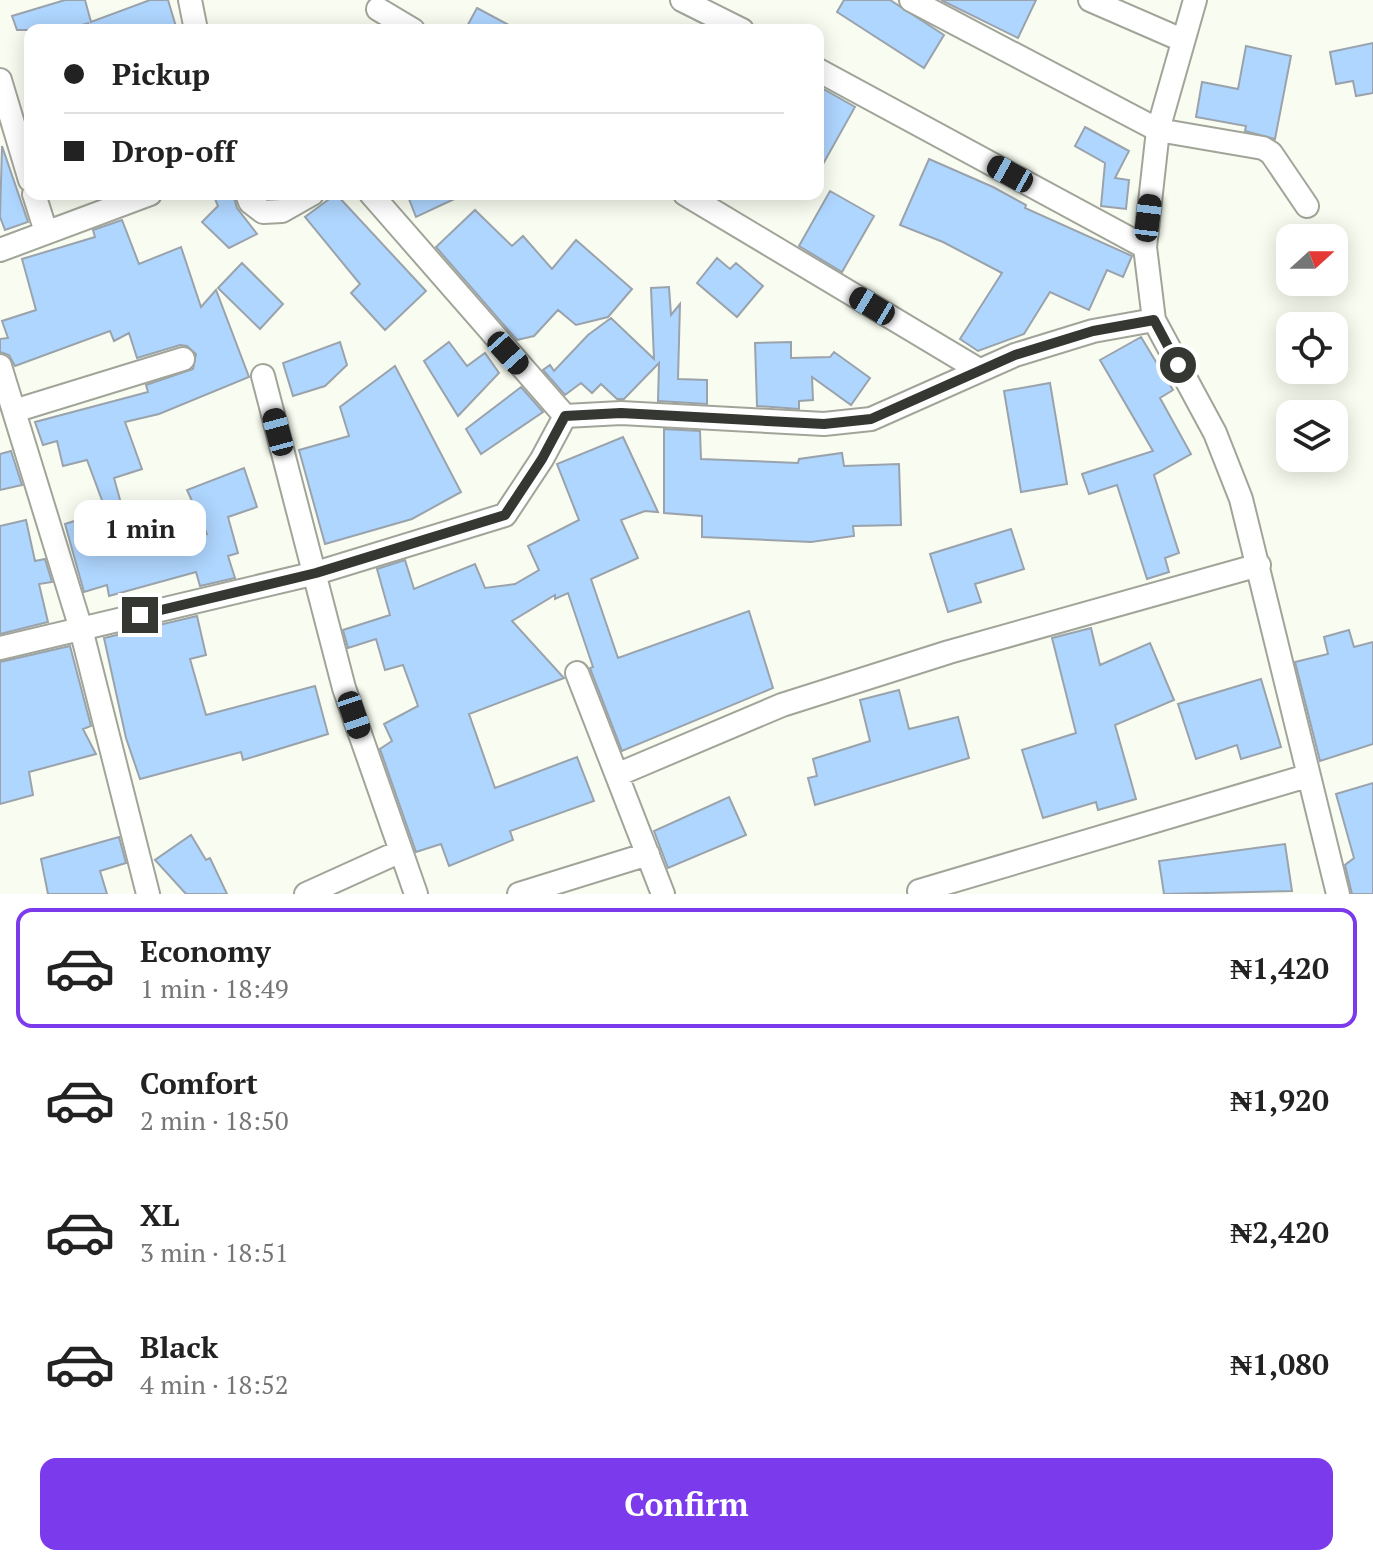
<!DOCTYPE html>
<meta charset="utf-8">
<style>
body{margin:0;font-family:"PT Serif",serif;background:#f6f6f6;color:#222;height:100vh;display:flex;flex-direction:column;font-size:30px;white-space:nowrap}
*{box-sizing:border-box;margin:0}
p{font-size:26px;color:#767676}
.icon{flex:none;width:44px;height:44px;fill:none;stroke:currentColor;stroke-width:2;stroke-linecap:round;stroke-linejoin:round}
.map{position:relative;height:894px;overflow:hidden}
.panel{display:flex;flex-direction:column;background:#fff;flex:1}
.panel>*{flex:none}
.top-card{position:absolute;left:24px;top:24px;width:800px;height:176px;border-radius:16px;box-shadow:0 4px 20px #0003;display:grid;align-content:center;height:176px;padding:0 40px;background:#fff}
.needle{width:52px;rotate:69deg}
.tools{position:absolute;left:1276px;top:224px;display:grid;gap:16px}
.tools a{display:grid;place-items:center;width:72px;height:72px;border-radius:16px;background:#fff;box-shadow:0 4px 20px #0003;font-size:40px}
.end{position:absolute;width:36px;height:36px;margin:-18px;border:10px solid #353732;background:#fff;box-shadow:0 0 0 4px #fff}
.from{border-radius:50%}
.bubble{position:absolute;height:56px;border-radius:16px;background:#fff;box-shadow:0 4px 20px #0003;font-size:26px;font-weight:600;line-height:56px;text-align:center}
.car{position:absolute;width:24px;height:48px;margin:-24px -12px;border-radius:10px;box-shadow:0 0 6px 2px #0007;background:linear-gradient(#222 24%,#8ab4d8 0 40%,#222 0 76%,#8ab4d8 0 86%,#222 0)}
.top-card b{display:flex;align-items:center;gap:28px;height:76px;font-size:30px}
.top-card b+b{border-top:2px solid #e0e0e0}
.top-card i{width:20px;height:20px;background:#222}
ul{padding:14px 0 0;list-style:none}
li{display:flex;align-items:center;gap:24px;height:120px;margin:0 16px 12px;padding:0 24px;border:4px solid transparent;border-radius:16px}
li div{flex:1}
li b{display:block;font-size:30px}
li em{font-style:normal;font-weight:600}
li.on{border-color:#7c3aed}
li>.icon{width:72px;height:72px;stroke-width:1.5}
.cta{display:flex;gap:16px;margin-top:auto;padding:16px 40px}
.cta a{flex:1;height:92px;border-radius:16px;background:#7c3aed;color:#fff;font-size:32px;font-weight:600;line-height:92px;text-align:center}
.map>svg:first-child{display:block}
.building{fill:#afd6ff;stroke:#9aa3ac;stroke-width:2}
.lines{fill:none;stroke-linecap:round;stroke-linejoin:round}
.street-casing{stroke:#a1a599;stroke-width:26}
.street{stroke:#fff;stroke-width:22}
.route{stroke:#353732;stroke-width:10}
</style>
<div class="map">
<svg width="1373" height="894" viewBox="0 0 1373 894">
<rect width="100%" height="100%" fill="#f9fdf1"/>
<path class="building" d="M65,0H85L91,22L150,0H168L177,30H75L89,23L64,30H17L12,16Z
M844,0H890L944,35L924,68L837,12Z
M941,0H1036L1018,38Z
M477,8L518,30H465Z
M1373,43V93L1356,96L1353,81L1336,84L1330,52Z
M1246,46L1291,56L1275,139L1245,131L1246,126L1196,117L1202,82L1238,89Z
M818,86L855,107L818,173Z
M1085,127L1129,151L1115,178L1129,180L1126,209L1101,206L1105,163L1075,146Z
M2,146L28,222L5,230L0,217Z
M929,159L993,187L1026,205L1025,208L1132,256L1123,277L1107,270L1089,310L1050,292L1024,334L978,351L960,339L1002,273L943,242L900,225Z
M830,191L874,216L842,272L799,246Z
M213,194H233L237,208L257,234L229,248L202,222L218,206Z
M336,194L426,291L385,330L351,293L360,284L305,217Z
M407,194H465L416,217Z
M475,210L512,246L523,236L552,269L576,240L632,289L608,317L576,325L558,310L534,336L517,340L436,247Z
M122,220L139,264L181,247L201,307L216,290L249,377L159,414L125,422L142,469L114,478L135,554L207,534L187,490L244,468L257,507L228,517L238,553L228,556L235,578L200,586L196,572L109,596L107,585L84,592L65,524L106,511L87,460L63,466L57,441L43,445L35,422L148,392L146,385L193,369L196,354L187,346L180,345L137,358L129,333L114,341L110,331L15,366L9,355L0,352V339L8,338L2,321L36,310L22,259L95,237L93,230Z
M717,258L730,269L736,263L763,286L737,317L697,283Z
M242,263L283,304L260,329L218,288Z
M669,287L671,315L680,304L678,379L707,380V404L658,401L659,363L624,399H617L601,384L592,393L581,383L565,395L543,370L550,365L554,371L588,335L611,318L654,359L651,288Z
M1141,337L1173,390L1160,398L1191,454L1154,475L1179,553L1165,558L1169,572L1147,579L1117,485L1089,494L1082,474L1153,451L1100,360Z
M340,342L347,365L325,386L293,396L283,363Z
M449,342L467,366L485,353L499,373L458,416L424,361Z
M791,342V358L830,357L834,352L870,378L851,405L812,377L813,400L799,401V409L757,406L755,343Z
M395,366L461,492L412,519L325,544L299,450L349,436L340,407Z
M1050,383L1067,484L1021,492L1004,391Z
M521,387L543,412L481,454L466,429Z
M664,429L700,431L701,459L798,463L799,459L842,453L844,466L899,464L901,525L853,526L854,536L811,542L702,537V516L664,513Z
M623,437L658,512L645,511L621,520L638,558L591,579L618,658L749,611L773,688L622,751L590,668L593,667L568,593L555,599V595L512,621L564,678L469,714L495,788L577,757L594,801L510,831L513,840L449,866L441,844L416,852L380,749L392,741L384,724L418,706L403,665L385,670L376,639L348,648L343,630L390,615L377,569L405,560L414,589L475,564L485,588L515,584L539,570L528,546L579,520L557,464Z
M11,451L22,485L0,490V454Z
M26,520L35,561L45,559L52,582L39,584L48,622L0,634V526Z
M1011,529L1024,569L975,584L981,602L948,612L930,554Z
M197,616L206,655L190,659L206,715L315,686L328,734L243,760L241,752L140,779L126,738L104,638Z
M1091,628L1100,665L1150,643L1174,700L1115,725L1136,799L1098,810L1096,802L1043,818L1022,750L1076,733L1052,638Z
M1349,630L1354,647L1373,642V744L1320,761L1295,662L1328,654L1324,637Z
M70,646L91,726L83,729L96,754L29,772L33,795L0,804V662Z
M1261,679L1281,747L1241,759L1237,745L1196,759L1178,704Z
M899,690L909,729L958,717L969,758L815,805L808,778L817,776L813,759L870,741L860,700Z
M1373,783V894H1352L1345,865L1354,858L1336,794Z
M729,797L746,835L668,868L654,831Z
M191,835L206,860L210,858L227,894H186L155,860Z
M119,837L126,863L100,871L107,894H48L41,859Z
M1285,844L1292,891L1164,894L1159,861Z"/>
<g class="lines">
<defs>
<path id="street" d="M190,0L196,30
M682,0L742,30
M911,0L1158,130L1263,148L1271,153L1307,206
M1090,0L1182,40
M1195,0L1158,130L1145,247L1154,320L1215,433L1241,499L1338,894
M378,9L413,30
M818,70L1145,247
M0,80L30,180
M34,194L46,232
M247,194L250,202L263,212L282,211L312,194
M371,194L565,416
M685,194L979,370
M0,250L150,194
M0,366L81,629L148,894
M263,376L344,688L416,894
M14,411L183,359
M565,416L621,413L824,424L871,419L1015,355L1093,331L1154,320
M0,648L316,573L505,515L542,459L565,416
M577,673L663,894
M619,774L782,705L949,652L1259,565
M919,891L1307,776
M306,894L401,851
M519,894L648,854"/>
</defs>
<use href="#street" class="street-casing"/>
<use href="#street" class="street"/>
</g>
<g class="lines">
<path class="route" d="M140,615L316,573L505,515L542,459L565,416L621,413L824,424L871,419L1015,355L1093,331L1154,320L1178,365"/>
</g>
</svg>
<div class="tools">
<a><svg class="needle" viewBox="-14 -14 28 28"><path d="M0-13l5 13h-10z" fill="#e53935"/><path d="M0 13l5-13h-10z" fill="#767676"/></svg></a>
<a><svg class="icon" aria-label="locate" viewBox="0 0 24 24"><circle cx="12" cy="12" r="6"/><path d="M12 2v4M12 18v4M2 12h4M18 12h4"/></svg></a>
<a><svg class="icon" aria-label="layers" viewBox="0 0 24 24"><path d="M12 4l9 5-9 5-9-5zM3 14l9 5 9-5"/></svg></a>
</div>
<i class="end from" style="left:1178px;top:365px"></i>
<i class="end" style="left:140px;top:615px"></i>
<div class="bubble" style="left:74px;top:500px;width:132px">1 min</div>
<i class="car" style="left:1010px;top:174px;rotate:299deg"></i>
<i class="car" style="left:1148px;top:218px;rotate:7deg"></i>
<i class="car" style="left:872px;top:306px;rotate:301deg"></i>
<i class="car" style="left:508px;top:353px;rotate:138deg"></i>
<i class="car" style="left:278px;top:432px;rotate:345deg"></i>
<i class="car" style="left:354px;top:715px;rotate:161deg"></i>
<div class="top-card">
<b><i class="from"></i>Pickup</b>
<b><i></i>Drop-off</b>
</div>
</div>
<section class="panel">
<ul>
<li class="on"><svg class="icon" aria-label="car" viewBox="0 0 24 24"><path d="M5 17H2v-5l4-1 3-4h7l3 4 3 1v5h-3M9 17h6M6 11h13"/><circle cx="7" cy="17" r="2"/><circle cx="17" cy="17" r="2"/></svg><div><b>Economy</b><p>1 min · 18:49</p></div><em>₦1,420</em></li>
<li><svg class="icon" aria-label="car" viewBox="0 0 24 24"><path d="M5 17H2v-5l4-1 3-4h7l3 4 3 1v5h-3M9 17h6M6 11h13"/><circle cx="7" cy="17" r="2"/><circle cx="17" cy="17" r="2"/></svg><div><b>Comfort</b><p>2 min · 18:50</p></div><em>₦1,920</em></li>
<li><svg class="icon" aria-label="car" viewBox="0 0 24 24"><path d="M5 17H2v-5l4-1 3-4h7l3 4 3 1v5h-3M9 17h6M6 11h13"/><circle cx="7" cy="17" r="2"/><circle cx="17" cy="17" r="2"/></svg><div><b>XL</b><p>3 min · 18:51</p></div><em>₦2,420</em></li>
<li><svg class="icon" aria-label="car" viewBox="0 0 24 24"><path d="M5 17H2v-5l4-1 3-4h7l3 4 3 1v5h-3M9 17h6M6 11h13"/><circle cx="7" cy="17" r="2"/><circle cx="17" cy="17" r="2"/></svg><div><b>Black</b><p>4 min · 18:52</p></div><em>₦1,080</em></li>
</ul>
<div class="cta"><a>Confirm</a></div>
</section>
